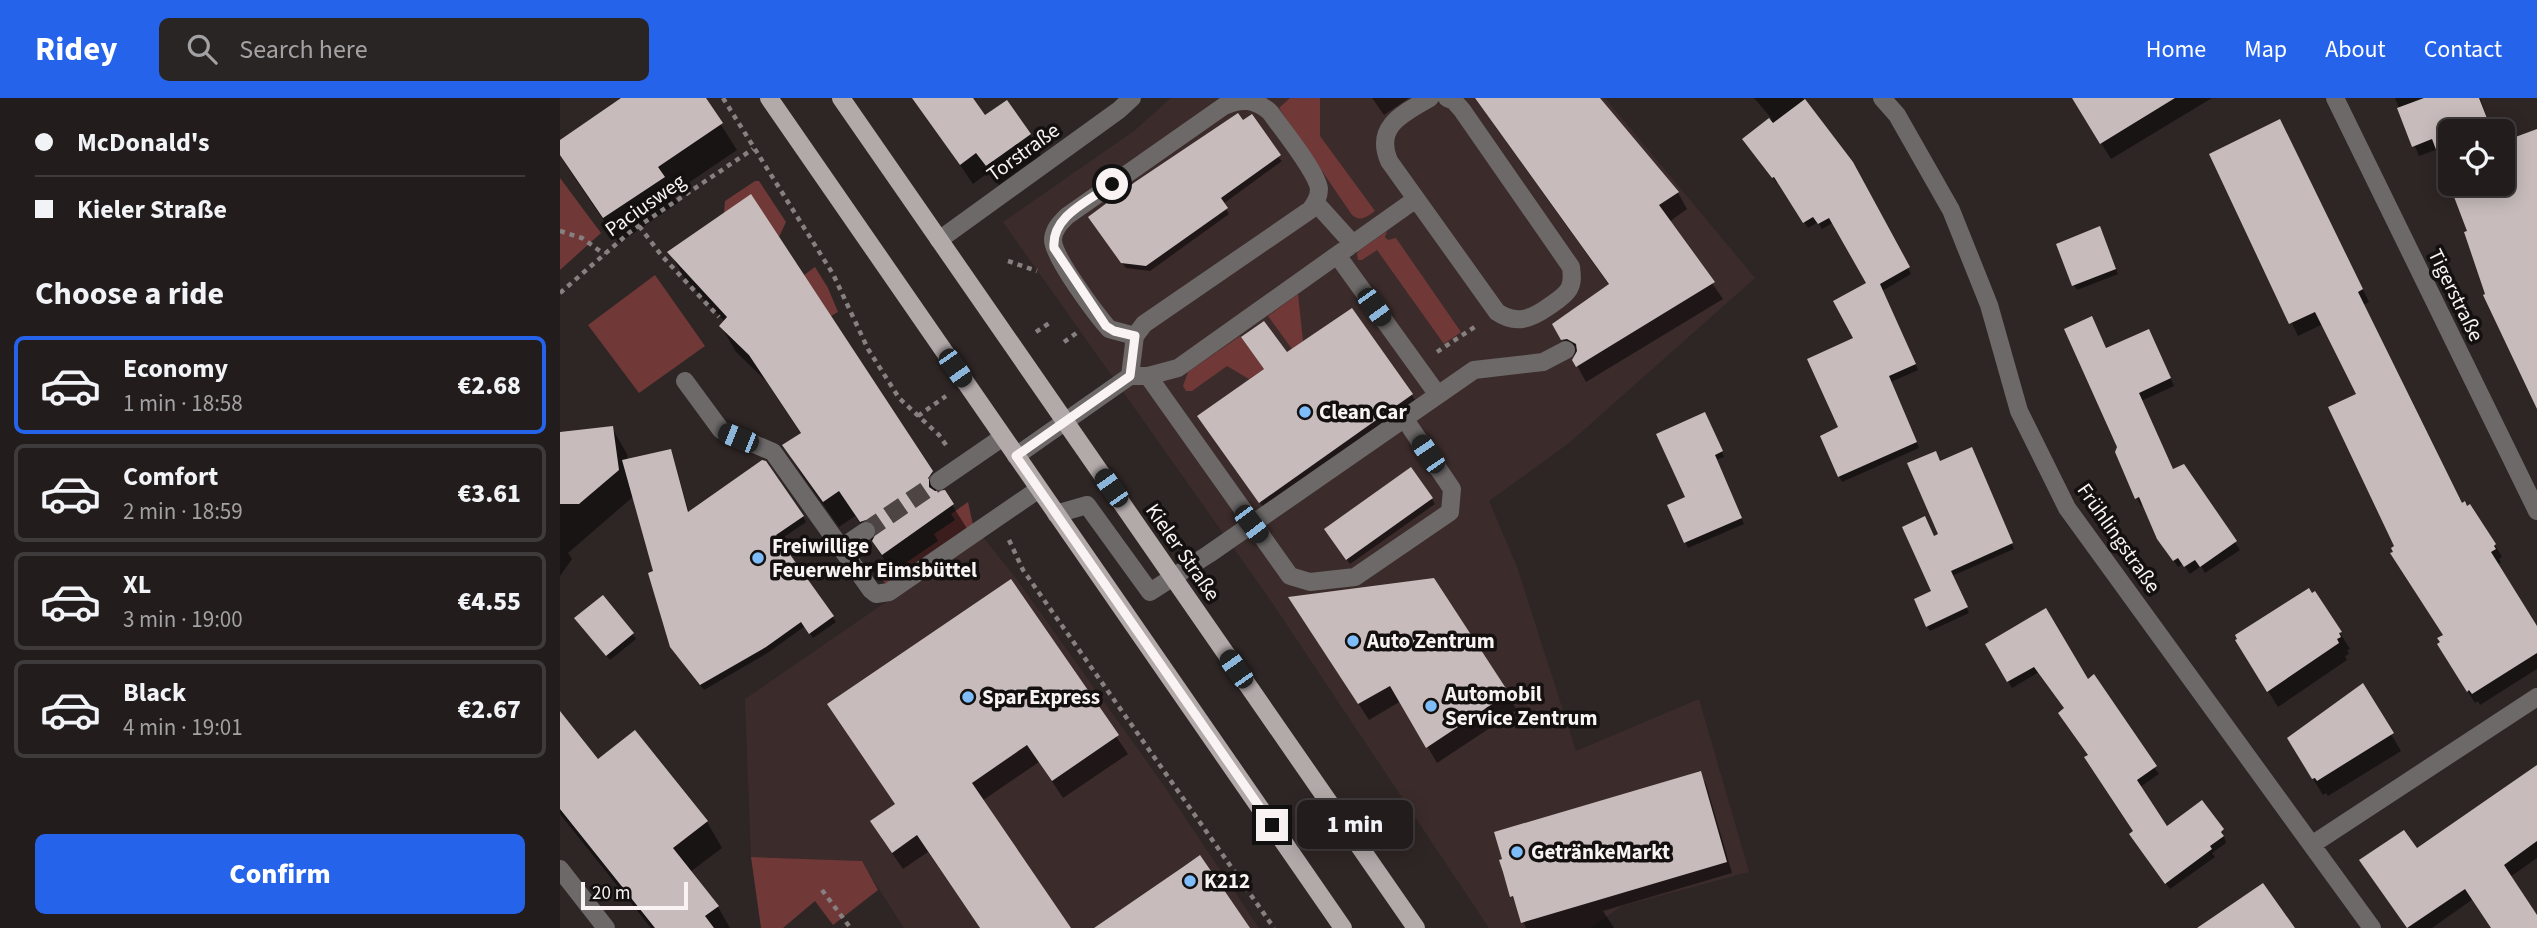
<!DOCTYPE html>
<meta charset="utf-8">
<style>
body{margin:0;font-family:"Source Sans 3",sans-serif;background:#2a2525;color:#f1f3f6;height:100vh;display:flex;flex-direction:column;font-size:26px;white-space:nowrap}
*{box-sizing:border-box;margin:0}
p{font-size:23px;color:#a2a1a3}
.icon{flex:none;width:38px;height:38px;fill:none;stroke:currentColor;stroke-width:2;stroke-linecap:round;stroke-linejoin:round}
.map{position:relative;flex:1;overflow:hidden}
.panel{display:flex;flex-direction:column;background:#221c1c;width:560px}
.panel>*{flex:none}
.hud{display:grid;align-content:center;height:154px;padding:0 35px;background:#221c1c}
.controls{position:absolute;left:1878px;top:21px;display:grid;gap:14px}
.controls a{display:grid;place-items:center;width:77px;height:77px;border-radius:10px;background:#221c1c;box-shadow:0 4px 18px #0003,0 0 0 2px #3f3a3b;font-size:35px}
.scale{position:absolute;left:21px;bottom:18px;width:107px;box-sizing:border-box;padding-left:7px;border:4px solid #f9f3f3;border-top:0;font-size:19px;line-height:24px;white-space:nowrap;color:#f9f3f3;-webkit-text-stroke:5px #141010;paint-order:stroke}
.end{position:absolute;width:32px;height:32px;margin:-16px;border:9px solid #f9f3f3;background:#111;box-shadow:0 0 0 4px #111}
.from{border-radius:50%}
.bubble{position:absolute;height:49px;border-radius:10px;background:#221c1c;box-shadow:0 4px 18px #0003,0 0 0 2px #3f3a3b;font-size:23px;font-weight:800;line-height:49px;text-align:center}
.car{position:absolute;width:21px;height:42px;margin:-21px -10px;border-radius:9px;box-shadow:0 0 5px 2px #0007;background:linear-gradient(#222 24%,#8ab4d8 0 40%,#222 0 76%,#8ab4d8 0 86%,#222 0)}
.hud b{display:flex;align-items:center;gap:24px;height:66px;font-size:26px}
.hud b+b{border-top:2px solid #3f3a3b}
.hud i{width:18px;height:18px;background:#f1f3f6}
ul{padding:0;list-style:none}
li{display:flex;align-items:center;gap:21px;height:98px;margin:0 14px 10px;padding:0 21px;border:4px solid #3f3a3b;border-radius:10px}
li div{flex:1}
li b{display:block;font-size:26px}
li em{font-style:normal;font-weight:800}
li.on{border-color:#2563eb}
li>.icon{width:63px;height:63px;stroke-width:1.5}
h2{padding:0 35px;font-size:32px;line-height:84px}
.button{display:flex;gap:14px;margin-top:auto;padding:14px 35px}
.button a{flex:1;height:80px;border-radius:10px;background:#2563eb;color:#fff;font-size:28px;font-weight:800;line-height:80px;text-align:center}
header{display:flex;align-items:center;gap:42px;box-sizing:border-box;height:98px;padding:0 35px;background:#2563eb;color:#fff}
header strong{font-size:33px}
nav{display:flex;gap:38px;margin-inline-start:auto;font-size:24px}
.search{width:490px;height:63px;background:#2a2525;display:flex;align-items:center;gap:18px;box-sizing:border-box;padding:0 24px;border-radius:10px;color:#a2a1a3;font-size:26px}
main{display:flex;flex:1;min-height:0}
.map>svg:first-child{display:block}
.built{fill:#3b2c2b}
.green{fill:#703837}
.shadow{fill:#0007}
.building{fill:#c7bcbb}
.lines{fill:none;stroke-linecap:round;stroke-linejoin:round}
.minor-tunnel{stroke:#4c4544;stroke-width:18;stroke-dasharray:18 9;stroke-linecap:butt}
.path{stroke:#878080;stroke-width:4.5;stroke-dasharray:5 5;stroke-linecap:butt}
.minor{stroke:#6d6969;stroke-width:18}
.major{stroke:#b2a9a9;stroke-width:18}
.route{stroke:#f9f3f3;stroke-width:9}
.poi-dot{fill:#7fbdfa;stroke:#141010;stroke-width:2.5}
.labels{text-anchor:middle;stroke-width:7;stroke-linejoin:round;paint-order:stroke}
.street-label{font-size:21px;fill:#f9f3f3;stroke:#141010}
.poi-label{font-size:21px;font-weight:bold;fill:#f9f3f3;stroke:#141010;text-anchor:start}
</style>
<header>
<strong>Ridey</strong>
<div class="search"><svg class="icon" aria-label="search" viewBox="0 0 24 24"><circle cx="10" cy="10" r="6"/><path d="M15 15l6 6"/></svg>Search here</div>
<nav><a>Home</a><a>Map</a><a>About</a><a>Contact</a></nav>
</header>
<main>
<section class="panel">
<div class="hud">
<b><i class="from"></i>McDonald's</b>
<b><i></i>Kieler Straße</b>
</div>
<h2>Choose a ride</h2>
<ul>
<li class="on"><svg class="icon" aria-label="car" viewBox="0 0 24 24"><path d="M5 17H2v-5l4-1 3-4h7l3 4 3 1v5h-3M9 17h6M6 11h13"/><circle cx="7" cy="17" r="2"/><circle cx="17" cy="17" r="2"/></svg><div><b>Economy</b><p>1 min · 18:58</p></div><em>€2.68</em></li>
<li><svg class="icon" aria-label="car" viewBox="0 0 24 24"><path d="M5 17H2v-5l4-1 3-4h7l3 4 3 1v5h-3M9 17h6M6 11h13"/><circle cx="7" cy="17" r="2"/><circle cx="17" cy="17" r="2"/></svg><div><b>Comfort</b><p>2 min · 18:59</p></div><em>€3.61</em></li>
<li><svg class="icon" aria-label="car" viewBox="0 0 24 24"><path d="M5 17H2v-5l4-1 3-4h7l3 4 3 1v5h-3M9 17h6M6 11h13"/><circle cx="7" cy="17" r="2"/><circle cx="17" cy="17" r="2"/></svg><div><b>XL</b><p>3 min · 19:00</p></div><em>€4.55</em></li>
<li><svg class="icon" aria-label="car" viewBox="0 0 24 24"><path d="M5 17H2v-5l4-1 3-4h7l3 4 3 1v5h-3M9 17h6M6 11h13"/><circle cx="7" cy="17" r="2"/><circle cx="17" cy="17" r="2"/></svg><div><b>Black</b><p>4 min · 19:01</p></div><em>€2.67</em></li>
</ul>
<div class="button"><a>Confirm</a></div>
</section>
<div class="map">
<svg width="1977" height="830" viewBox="0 0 1977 830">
<rect width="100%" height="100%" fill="#2e2625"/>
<path class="built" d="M611,0H1045L1195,180L1009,345L929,403L957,469L1016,653L1139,601L1189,774L1062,808L1030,830H929L711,503L443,124L574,33Z
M422,438L455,479L602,685L699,830H344L301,763L191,759L185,601Z"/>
<path class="green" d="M730,0H760V38L815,113C807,119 800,124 792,117L719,10Z
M0,80L41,135L0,172Z
M195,83H199L226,124L219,139L164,115L165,103Z
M827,133L825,139L828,142L836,140L901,234L884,246L817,152L802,162H798L797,156L800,152Z
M255,169L268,190L278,214L271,218L244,177Z
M95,177L145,248L79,295L28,227Z
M738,196L743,243L732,251L708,218Z
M680,238L704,271L689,281L667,268L632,293H626L623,288L628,274Z
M408,404L413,427L327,488L322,481L378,443L374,436L395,422L391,416Z
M191,759L302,763L318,792L273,827L255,803L223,830H201Z"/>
<path class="shadow" d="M64,0H144L177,52L112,96L118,105L59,145L10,73L0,56V44Z
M354,0H411L425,20L470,37L481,57L439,87L429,74L413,86Z
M812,0H849L824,17Z
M915,0H1037L1118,95L1127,111L1109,124L1163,201L1026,284L1014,262L1017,257L1012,258L994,226L1049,187Z
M1194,0H1243L1292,65L1351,176L1322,193L1358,272L1331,284L1359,350L1282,384L1279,378L1281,330L1296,241L1308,186L1274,124L1262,131L1258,124L1248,130L1219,83L1217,85L1188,47L1184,41L1212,21Z
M1513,0H1652L1551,61Z
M1835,0H1920L1932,33H1890V83L1878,51L1859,58Z
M682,25L722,63L663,106L669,116L590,173L566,170L534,125Z
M1726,36L1809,204L1803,207L1902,407L1935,447L1942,459L1939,461L1941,464L1937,467L1977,531V571L1920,607L1918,603L1915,605L1886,559L1882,545L1885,538L1836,448L1798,296L1763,226L1738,238L1651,57Z
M1542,136L1558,176L1517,192L1514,187Z
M110,155L371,374L408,432L338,482L295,418L279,429L240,374L225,348L241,336L206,283L176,254L161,228L165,224L125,181Z
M792,212L855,302L703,409L642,323L727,257Z
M1593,240L1614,288L1581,303L1613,373L1624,369L1680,452L1645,475L1641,468L1630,476L1623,466L1618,469L1604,449L1584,406L1581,408L1577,400L1557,354L1559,349L1546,252Z
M1147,321L1164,359L1156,362L1184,426L1128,450L1110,408L1127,400Z
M52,330L67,356L68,363L113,358L129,415L243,418L246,424L218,443L276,524L253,540L245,528L209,554L144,592L116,554L74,398L8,455L12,461L0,478V335Z
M1414,356L1454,451L1392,478L1409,515L1370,533L1367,528L1373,494L1374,440L1380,437Z
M872,401L875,406L790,466L769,437Z
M873,482L957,612L877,665L841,603L809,622L740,516Z
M451,483L568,656L503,700L479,664L422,703L509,830H420L368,754L343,771L322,741L336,707L269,607Z
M43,500L76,541L50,562L20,526Z
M1780,535L1790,551L1787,552L1789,556L1785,558L1787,562L1718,609L1687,559Z
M1427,547L1527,583L1599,676L1580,689L1606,730L1662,732L1666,745L1652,755L1655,759L1610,791L1575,743V734L1529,658L1506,611L1479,574L1452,590Z
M1802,587L1841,653L1768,698L1766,695L1763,697L1738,657Z
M0,616L38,664L75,635L147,724L162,750L130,774L158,809L170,830H91L0,716Z
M1977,668V760L1950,779L1977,821V830H1932L1913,801L1872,830H1848L1808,774L1856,753Z
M1140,675L1146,686L1172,775L1043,813L1054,830H966L952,798L944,762Z"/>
<path class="building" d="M61,0H146L163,25L98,69L105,79L43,120L0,57V42Z
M352,0H413L425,17L447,2L471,36L426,68L416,55L400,67Z
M915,0H1040L1119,94L1099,107L1155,184L1016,269L1012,262L1017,253L1016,246L1007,241L1001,242L992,226L1049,186Z
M1512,0H1615L1540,46Z
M1864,0H1919L1932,33H1890V86H1942V44L1977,31V311L1923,197L1925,196L1904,134L1907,133L1872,41L1852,49L1837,10Z
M1245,1L1293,64L1350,169L1320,186L1356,266L1329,278L1357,344L1278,379L1260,338L1278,329L1247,261L1293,240L1273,203L1306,185L1269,120L1258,126L1253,119L1243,125L1214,79L1212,80L1182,41L1209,20L1213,25Z
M678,15L683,22L692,16L721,57L661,100L668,110L586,168L561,165L528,119L575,84Z
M1720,21L1803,191L1798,194L1902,405L1905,403L1907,408L1910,406L1936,446L1934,448L1936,451L1931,454L1977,528V555L1912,596L1909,592L1907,594L1877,546L1880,544L1877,540L1883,537L1830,455L1833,454L1831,450L1834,448L1768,309L1796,296L1755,214L1729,226L1649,56Z
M191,96L373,373L369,379V389L375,393L385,392L394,406L322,457L312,443L317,433L315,426L306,422L300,424L279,393L263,404L222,347L241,335L189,257L159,228L167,219L107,154Z
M1540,128L1556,171L1512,188L1496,146Z
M792,210L853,296L699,405L637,318L704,271L681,239L704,223L727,254Z
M1532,218L1546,250L1589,231L1611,280L1579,295L1613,371L1624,366L1677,443L1640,469L1635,462L1624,469L1618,460L1613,463L1597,441L1579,399L1575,401L1555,354L1557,349L1504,231Z
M1145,314L1163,353L1155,357L1182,420L1124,445L1107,407L1125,399L1096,336Z
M53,328L59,372L19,406H0V334Z
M1412,349L1453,445L1391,473L1408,509L1366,529L1354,501L1371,493L1342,429L1365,418L1374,438L1378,436L1347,365L1376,353L1380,363Z
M111,351L128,414L202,362L206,363L244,418L216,437L274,518L249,536L241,524L206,549L140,587L110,549L88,475L93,473L62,362Z
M851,369L873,400L786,462L764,431Z
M874,480L949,595L866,650L830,588L798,606L728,499Z
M451,481L559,637L492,683L467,647L412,685L511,830H420L357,737L332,755L310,723L335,706L267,606Z
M1749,490L1752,495L1755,493L1782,534L1779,535L1781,539L1777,541L1779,545L1707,594L1675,542L1677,541L1675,537Z
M43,497L74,535L46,558L14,520Z
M1486,510L1528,581L1534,576L1597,668L1577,682L1607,728L1642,702L1664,731L1661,734L1664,738L1650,748L1652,751L1605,786L1569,736L1573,733L1524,659L1528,657L1498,615L1504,610L1474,569L1447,584L1425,546Z
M1803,585L1834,635L1757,683L1755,680L1752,681L1727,640Z
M0,613L38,661L75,632L148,723L113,750L159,808L145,818L154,830H95L0,711Z
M1977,667V743L1944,767L1977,817V830H1931L1905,791L1847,830L1799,762L1844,732L1857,750Z
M1141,673L1167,764L961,825L953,798L950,799L943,774L939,762L942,761L934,734Z
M640,757L690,830H534L623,769Z
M1703,785L1735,830H1637Z"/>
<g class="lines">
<path class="minor-tunnel" d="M306,433L379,383"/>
<path class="path" d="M163,0L273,176L308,251L339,300L379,337L386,347
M79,128L102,158L159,219
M0,133L22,140L44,156
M448,163L477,173
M0,195L70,134L193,51
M476,234L491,224
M504,244L518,234
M877,254L916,228
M358,318L386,298
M449,442L463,472L714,830
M262,792L289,828L287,830"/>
<path class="minor" d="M870,0C844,15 814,28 829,63L937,214C956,227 971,221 988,209C995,204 1004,199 1009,191C1013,184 1012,177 1011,169L902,12L894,3L887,0
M1322,0L1337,17L1391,112L1429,207L1459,313L1507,410L1812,830
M1775,0L1977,413
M756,105L793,146
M379,142L559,12L572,0
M570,278L575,238L584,226L750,112C755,106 759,100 759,91C757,74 722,31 710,14C695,1 682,0 664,8L507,118C500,125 494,131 493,141C492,158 537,217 549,231L575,238
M588,278L730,478L750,484L795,479L890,414L892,391L844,320
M125,283L161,332L213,354L311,492L316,496L329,494L479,391
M878,297L914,272L983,264L1006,252
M456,358L570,278H588L618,270L856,101
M379,383L443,339
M496,416L527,407L590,494L649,456L878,297L777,157
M281,450L306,433
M1753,746L1977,599
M0,771L46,830"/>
<path class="major" d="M209,0L783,830
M281,0L856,830"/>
</g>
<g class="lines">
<path class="route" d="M552,86C529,103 491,118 494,150L546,228L554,233L575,238L570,278L456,358L712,727"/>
</g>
<g class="poi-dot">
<circle cx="745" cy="314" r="7"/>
<circle cx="198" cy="460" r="7"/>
<circle cx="793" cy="543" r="7"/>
<circle cx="408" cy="599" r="7"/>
<circle cx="871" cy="608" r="7"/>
<circle cx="957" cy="754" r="7"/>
<circle cx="630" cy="783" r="7"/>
</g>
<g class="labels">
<g class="street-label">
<text transform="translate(463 54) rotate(-36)" y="7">Torstraße</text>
<text transform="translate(85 107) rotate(-35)" y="7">Paciusweg</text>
<text transform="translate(1896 197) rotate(64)" y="7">Tigerstraße</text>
<text transform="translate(1559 440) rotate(55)" y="7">Frühlingstraße</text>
<text transform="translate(623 454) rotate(55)" y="7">Kieler Straße</text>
</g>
<g class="poi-label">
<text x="759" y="321">Clean Car</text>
<text x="212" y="455">Freiwillige<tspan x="212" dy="24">Feuerwehr Eimsbüttel</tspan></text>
<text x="807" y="550">Auto Zentrum</text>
<text x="885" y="603">Automobil<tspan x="885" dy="24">Service Zentrum</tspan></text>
<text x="422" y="606">Spar Express</text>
<text x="971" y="761">GetränkeMarkt</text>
<text x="644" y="790">K212</text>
</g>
</g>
</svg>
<div class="controls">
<a><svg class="icon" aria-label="locate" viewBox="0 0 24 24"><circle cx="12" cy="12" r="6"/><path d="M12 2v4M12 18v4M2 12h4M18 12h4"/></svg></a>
</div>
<div class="scale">20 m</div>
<i class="end from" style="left:552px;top:86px"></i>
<i class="end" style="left:712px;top:727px"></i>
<div class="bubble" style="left:737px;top:702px;width:116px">1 min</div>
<i class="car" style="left:814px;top:209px;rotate:144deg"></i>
<i class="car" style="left:395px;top:270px;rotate:145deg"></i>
<i class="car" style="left:178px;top:340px;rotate:292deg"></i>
<i class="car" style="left:868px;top:356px;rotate:326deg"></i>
<i class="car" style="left:551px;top:390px;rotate:325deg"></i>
<i class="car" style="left:691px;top:426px;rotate:143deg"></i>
<i class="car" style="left:676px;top:571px;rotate:325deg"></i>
</div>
</main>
